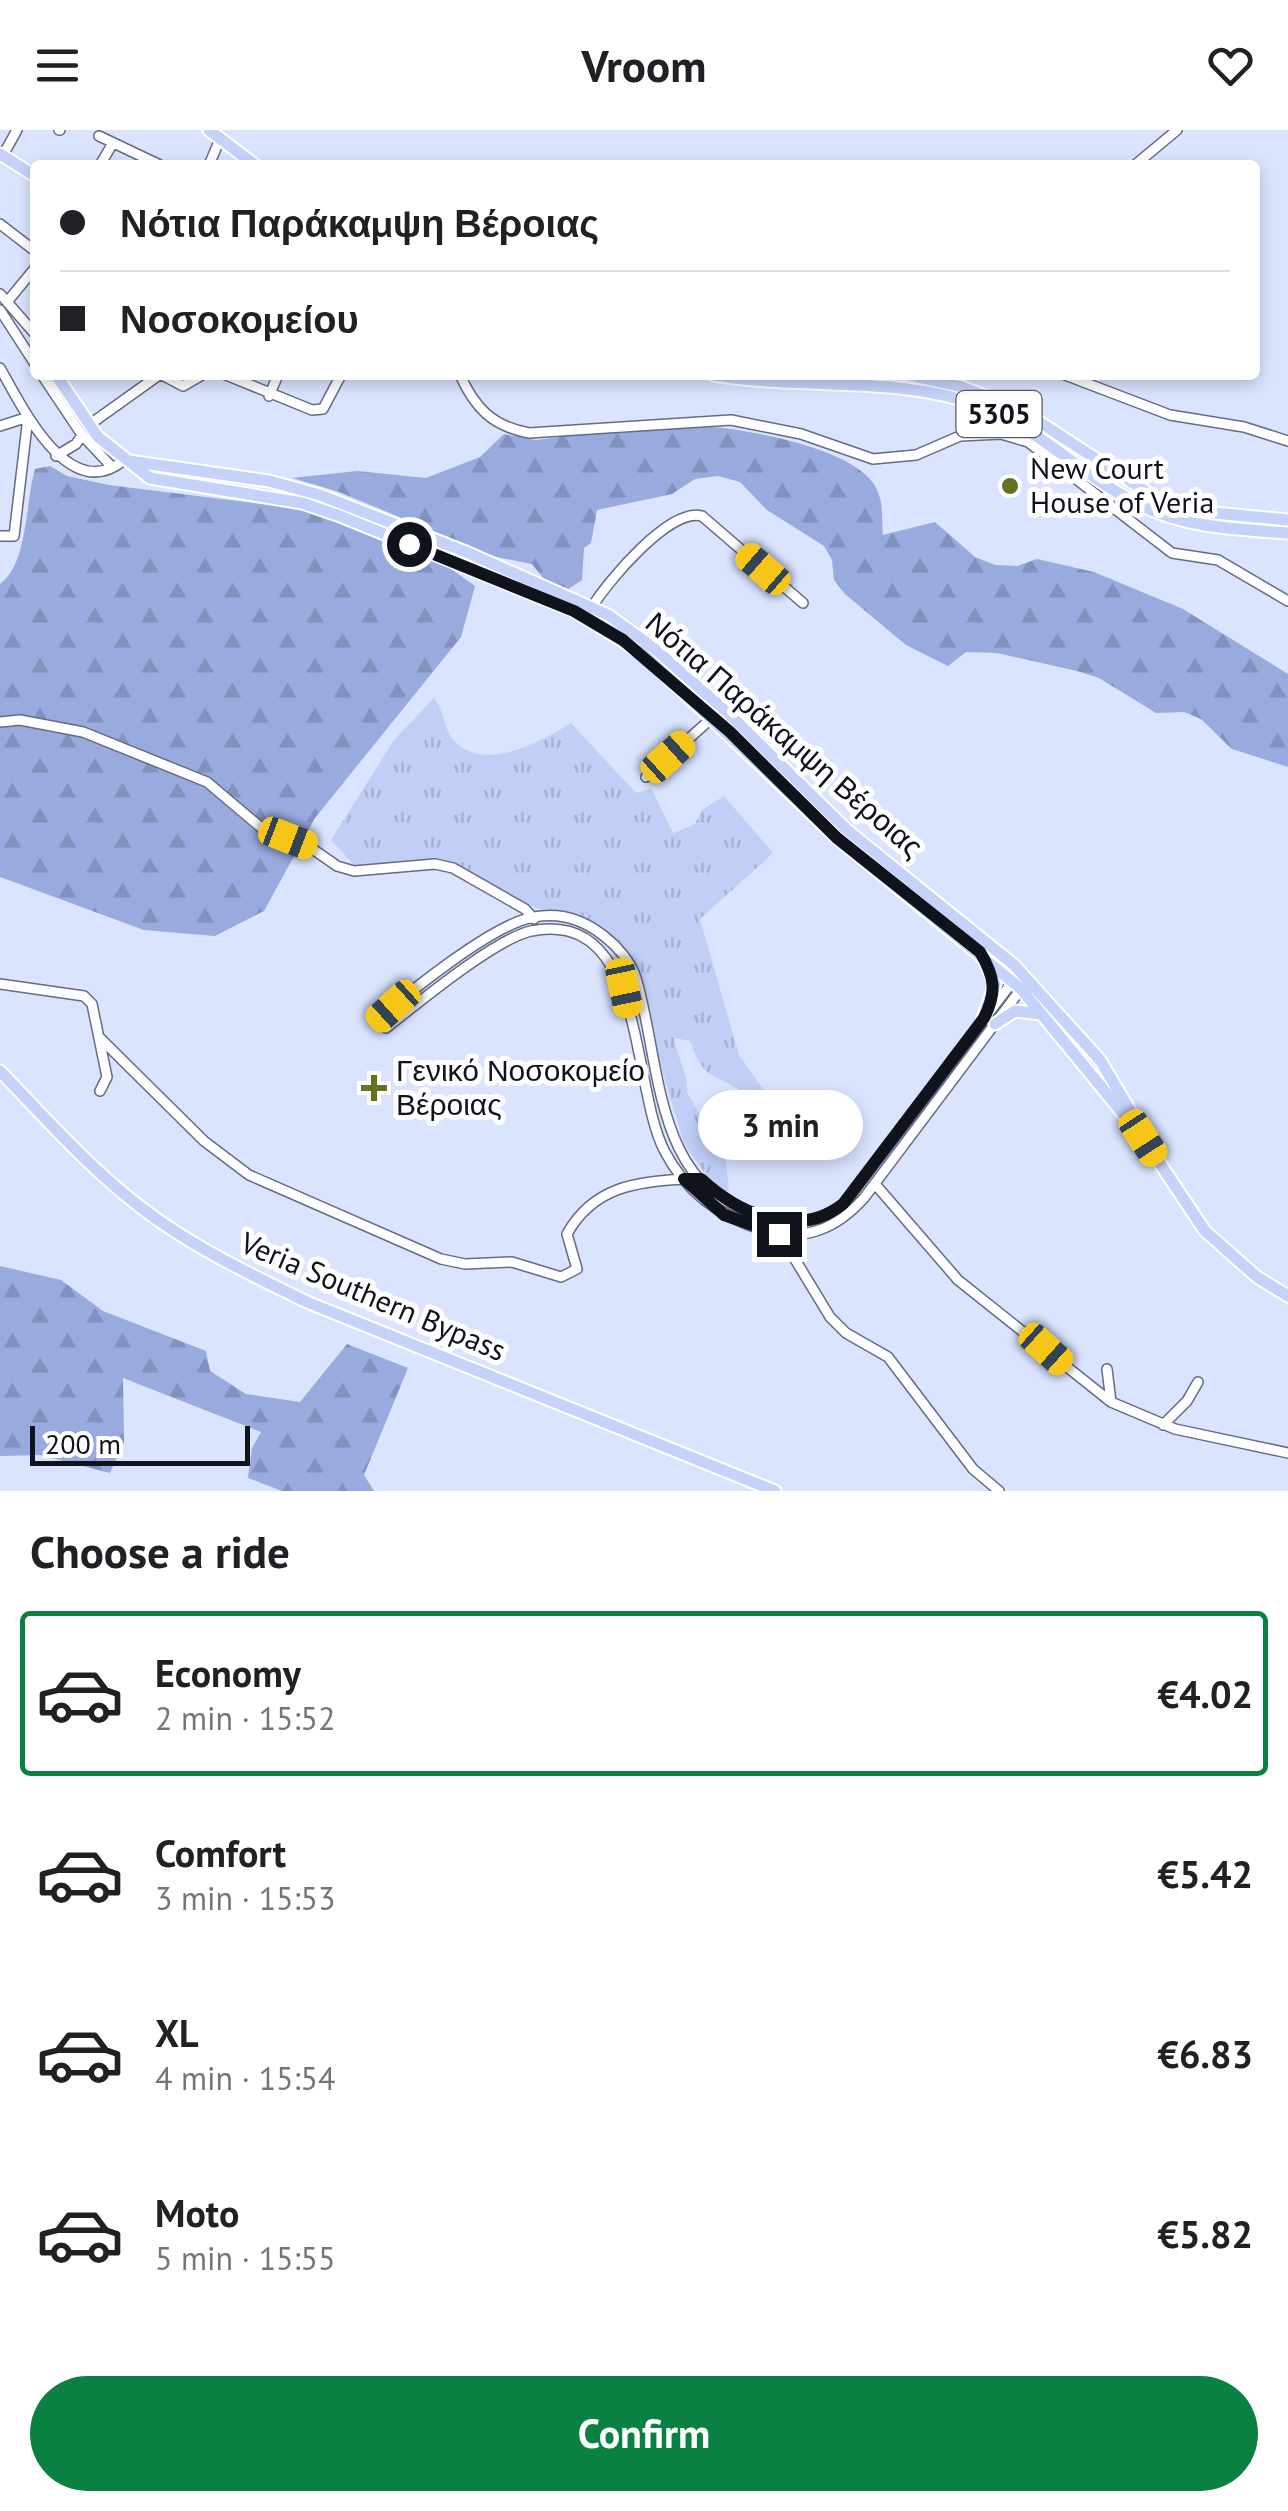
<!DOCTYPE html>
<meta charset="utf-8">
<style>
body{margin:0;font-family:"PT Sans",sans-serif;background:#f2f2f2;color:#202124;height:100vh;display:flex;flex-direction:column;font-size:38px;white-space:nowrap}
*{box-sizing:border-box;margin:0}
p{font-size:32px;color:#757577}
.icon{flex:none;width:55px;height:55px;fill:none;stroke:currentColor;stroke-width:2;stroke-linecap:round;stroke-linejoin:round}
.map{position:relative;height:1361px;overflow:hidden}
.sheet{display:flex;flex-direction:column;background:#fff;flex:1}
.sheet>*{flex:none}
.top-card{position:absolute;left:30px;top:30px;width:1230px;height:220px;border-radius:10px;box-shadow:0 5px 15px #0003;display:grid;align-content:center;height:220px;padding:0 30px;background:#fff}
.scale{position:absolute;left:30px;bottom:25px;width:220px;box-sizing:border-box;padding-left:10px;border:5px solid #0f131c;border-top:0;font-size:28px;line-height:35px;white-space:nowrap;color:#0f131c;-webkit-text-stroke:8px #fff;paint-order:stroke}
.end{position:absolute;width:45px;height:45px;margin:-22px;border:12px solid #0f131c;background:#fff;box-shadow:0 0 0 5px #fff}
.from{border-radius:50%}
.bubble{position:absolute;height:70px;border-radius:35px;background:#fff;box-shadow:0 5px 15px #0003;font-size:32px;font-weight:800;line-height:70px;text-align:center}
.car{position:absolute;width:30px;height:60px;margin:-30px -15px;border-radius:12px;box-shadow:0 0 8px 2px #0007;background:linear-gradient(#f5c518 24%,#345 0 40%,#f5c518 0 76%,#345 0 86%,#f5c518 0)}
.top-card b{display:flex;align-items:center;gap:35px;height:95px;font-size:38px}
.top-card b+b{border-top:2px solid #e0e0e0}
.top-card i{width:25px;height:25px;background:#202124}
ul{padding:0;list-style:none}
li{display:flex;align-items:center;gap:30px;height:165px;margin:0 20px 15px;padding:0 10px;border:5px solid transparent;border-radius:10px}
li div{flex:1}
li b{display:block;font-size:38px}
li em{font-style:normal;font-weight:800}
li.current{border-color:#0b8043}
li>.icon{width:90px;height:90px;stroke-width:1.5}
h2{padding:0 30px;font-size:45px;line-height:120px}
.action{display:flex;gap:20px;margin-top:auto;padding:20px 30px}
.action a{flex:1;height:115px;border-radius:60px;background:#0b8043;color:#fff;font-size:40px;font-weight:800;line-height:115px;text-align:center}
header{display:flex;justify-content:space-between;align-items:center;height:130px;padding:0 30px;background:#fff;font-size:45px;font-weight:800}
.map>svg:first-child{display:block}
.grass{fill:url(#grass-tufts)}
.forest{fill:url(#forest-firs)}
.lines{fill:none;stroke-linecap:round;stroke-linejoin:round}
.minor-casing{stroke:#646c84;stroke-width:12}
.major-casing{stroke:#fff;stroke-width:15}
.minor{stroke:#fff;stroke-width:9}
.major{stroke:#c5d3fb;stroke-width:11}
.route{stroke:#0f131c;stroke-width:12}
.poi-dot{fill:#62721e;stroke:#fff;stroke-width:4}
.labels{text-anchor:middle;stroke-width:10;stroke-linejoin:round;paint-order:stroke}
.shield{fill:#fff;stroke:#575a60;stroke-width:2.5}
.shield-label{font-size:28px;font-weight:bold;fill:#0f131c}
.poi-label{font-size:30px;fill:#0f131c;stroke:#fff;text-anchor:start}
.street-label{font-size:30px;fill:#0f131c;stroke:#fff}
</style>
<header><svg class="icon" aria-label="menu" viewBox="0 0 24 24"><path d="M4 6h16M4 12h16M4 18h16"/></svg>Vroom<svg class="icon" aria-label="heart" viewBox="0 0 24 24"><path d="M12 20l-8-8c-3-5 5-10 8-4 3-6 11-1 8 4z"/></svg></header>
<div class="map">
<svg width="1288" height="1361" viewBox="0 0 1288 1361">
<defs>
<pattern id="grass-tufts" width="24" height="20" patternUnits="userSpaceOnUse" patternTransform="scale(2.5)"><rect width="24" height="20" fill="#c1cff7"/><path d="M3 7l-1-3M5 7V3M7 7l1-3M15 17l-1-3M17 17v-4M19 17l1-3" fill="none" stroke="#a5b1d3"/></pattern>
<pattern id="forest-firs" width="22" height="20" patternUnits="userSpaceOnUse" patternTransform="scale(2.5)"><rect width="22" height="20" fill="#98aade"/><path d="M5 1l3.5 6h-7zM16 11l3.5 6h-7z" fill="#8291be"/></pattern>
</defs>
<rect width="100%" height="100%" fill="#dae4ff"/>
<path class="grass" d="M434,568C444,580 444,600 454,611C486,643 542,611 571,593L636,663L651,658L673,703L695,694L702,680L724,666L773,723L700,789L739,925L786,991L777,999C766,988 756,972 744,963C714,942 704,952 690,911L674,908C677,926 689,946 687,962L726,1032L729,1061L717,1060L684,1014L654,913L641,846L615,808L589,791L536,778L457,736L429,730L356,737L331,710L394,610Z"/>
<path class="forest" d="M667,294C715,293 845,312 873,353C885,371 881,386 883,405L935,392L975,427L995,435L1017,436L1037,429L1094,442L1183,479L1288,544V637L1232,619L1201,589L1184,582L1156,583L1099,548L1077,541L997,523L966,522L948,536L906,515L845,464L834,450L832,430L824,416L767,380L740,352L718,346L695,349L672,364L597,380L591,413L584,418L582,450L568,459L543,448L532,434L496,427L339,362L292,348L357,341L426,348L480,327L504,304L536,310Z
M50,336L67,346L109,355L310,380L444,434L475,456L461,507L315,688L264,781L215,806L144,800L0,747V454C28,434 25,374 35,339Z
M0,1136L61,1150L103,1181L206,1221L210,1241L246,1264L300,1272L347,1214L408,1238L364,1345L374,1361H282L248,1348L252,1318L261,1302L123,1248L124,1312L110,1343L40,1325L0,1326Z"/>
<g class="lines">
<defs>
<path id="minor" d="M59,0H60
M99,6L160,35
M3,25L17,0
M100,35L113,13
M209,35L220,9
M1135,35L1177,0
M0,94L35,121
M0,164L35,204
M7,172L35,138
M0,180L35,234
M0,238C21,274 68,376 124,330
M42,245L82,305L112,337
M162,245L183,256L202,245
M226,245L312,280L323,279L341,245
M460,245C475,278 492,296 529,303L731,290L801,304L873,329L916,325L960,306L1001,304L1028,312L1172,423L1218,430L1288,471
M1065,245L1170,285L1244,297L1288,311
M269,266L278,245
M89,295L159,245
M0,296L28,287L14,406H0
M56,326L76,314L82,305
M592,477C608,451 670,377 702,386L803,473
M0,592L20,590L83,602L207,652L264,700L307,715L337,736L354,741L435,734L453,738L525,779L534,789
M646,647L713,587
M0,854L84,866L92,874L107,947L100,961
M376,891C408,863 494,793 534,787C560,782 584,790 604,806C617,816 631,832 636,848C661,930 653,1058 757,1084C790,1093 815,1096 843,1075L1013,851
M386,898C418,873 495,809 531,801C647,778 630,956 665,1022C686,1062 720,1087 763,1100C805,1112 836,1099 864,1068L1021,859
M99,907L204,1011L249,1045L441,1129L465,1134L512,1132L561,1147L577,1139L567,1104C593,1057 637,1051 686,1049
M875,1054L958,1150L1111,1272L1175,1299L1288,1323
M779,1103L830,1187L846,1203L888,1227L973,1339L999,1361
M1107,1239L1111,1272
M1163,1295L1187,1271L1198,1252"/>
<path id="major" d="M209,0L255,35
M0,24L35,46
M56,245L98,307L150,348L302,373L340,386L574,481L643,524L837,708L1021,859L1143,1008L1205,1101L1257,1147L1288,1166
M714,245C802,260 893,245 978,275C1039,298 1082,346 1140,375C1187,398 1237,399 1288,403
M908,245L962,257L1021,280L1156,368L1204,382L1288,390
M129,331L269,351L320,365L466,422L608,485L655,519L727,582L847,700L1014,835L1100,930L1135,989
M983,888L995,854L984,830
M995,894L1015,881L1041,884
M0,941C50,993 99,1049 158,1090C205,1123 256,1147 307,1172L775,1361"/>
</defs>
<use href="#minor" class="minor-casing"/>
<use href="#major" class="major-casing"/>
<use href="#minor" class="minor"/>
<use href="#major" class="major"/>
</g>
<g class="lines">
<path class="route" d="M409,414L574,481L623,510L730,602L837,708L980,822C995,847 997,862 984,888L843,1074C797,1110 739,1084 701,1049H684L724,1085L779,1104"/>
</g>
<g class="poi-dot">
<circle cx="1010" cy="356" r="10"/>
<path d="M369 943h10v10h10v10h-10v10h-10v-10h-10v-10h10z"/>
</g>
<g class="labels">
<rect class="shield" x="956.5" y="261" width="85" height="46" rx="8"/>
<g class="shield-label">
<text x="999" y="294">5305</text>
</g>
<g class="poi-label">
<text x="1030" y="349">New Court<tspan x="1030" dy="34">House of Veria</tspan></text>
<text x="396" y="951">Γενικό Νοσοκομείο<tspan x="396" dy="34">Βέροιας</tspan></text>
</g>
<g class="street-label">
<text transform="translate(784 605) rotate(41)" y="10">Νότια Παράκαμψη Βέροιας</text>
<text transform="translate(373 1167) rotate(23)" y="10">Veria Southern Bypass</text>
</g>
</g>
</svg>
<div class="scale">200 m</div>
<i class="end from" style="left:409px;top:414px"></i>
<i class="end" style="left:779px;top:1104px"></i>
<div class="bubble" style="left:698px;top:960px;width:165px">3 min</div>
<i class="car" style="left:763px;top:439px;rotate:311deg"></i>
<i class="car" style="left:668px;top:627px;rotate:48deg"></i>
<i class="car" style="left:288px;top:708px;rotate:111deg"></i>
<i class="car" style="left:624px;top:858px;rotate:168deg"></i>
<i class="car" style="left:393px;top:876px;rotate:228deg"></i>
<i class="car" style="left:1143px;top:1008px;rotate:147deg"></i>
<i class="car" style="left:1046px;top:1219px;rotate:132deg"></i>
<div class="top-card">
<b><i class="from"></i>Νότια Παράκαμψη Βέροιας</b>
<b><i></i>Νοσοκομείου</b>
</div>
</div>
<section class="sheet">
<h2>Choose a ride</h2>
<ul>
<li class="current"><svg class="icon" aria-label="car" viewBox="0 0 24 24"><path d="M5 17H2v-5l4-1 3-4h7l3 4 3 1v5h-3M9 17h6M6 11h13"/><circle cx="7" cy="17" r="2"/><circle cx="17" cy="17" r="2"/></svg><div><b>Economy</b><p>2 min · 15:52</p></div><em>€4.02</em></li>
<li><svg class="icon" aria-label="car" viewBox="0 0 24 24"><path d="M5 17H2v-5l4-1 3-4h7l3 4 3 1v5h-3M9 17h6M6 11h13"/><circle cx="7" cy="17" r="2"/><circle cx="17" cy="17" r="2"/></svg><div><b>Comfort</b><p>3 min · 15:53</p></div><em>€5.42</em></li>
<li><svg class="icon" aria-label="car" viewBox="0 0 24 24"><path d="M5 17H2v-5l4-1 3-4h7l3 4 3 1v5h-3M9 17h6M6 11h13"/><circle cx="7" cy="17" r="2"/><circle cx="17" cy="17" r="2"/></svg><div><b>XL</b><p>4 min · 15:54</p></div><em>€6.83</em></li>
<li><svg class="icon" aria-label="car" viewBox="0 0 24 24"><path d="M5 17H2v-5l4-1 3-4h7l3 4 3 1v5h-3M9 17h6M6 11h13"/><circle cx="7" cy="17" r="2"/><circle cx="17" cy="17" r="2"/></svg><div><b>Moto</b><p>5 min · 15:55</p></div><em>€5.82</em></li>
</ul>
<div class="action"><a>Confirm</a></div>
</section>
